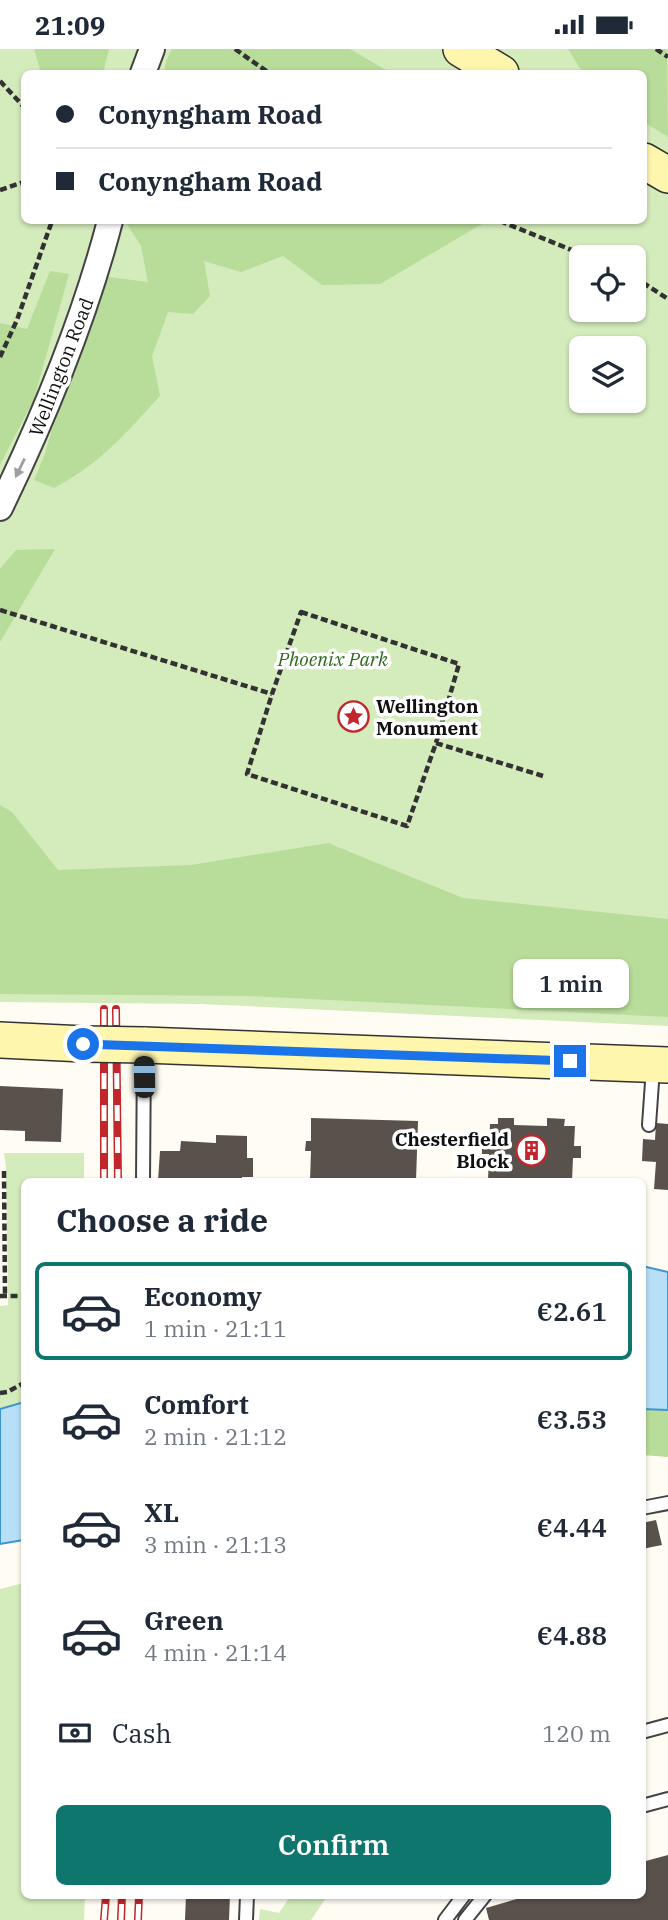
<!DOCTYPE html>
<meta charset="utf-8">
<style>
body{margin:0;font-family:"IBM Plex Serif",serif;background:#f2f2f3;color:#1f2937;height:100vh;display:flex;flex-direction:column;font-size:26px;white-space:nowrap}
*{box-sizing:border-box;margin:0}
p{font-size:23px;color:#747a83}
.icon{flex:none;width:38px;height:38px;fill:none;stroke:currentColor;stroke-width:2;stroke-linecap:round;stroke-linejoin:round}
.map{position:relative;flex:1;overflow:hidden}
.panel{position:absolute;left:21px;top:1129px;width:625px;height:721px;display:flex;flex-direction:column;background:#fff;border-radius:10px;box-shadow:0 2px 5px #0004}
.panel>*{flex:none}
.hud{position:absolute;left:21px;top:21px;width:626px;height:154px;border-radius:10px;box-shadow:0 2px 5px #0004;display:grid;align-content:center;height:154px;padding:0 35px;background:#fff}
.controls{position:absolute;left:569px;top:196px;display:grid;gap:14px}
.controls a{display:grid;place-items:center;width:77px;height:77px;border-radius:10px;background:#fff;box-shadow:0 2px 5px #0004;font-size:35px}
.end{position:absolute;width:32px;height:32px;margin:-16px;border:9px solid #1a73e8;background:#fff;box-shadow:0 0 0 4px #fff}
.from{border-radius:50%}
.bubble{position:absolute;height:49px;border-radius:10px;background:#fff;box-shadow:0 2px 5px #0004;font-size:23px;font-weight:600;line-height:49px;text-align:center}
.car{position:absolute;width:21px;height:42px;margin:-21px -10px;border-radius:9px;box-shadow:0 0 5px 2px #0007;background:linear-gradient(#222 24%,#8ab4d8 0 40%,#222 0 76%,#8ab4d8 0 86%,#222 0)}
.hud b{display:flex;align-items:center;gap:24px;height:66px;font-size:26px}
.hud b+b{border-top:2px solid #e0e1e3}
.hud i{width:18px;height:18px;background:#1f2937}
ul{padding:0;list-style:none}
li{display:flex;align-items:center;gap:21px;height:98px;margin:0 14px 10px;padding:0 21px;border:4px solid transparent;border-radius:10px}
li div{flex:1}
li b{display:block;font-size:26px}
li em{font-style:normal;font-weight:600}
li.on{border-color:#0f766e}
li>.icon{width:63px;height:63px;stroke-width:1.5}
h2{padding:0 35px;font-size:32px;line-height:84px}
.pay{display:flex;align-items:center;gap:18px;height:77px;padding:0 35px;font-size:26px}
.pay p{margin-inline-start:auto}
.action{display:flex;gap:14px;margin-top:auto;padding:14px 35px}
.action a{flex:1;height:80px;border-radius:10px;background:#0f766e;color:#fff;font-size:28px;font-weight:600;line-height:80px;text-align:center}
.status{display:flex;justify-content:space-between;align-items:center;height:49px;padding:0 35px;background:#fff;direction:ltr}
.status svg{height:19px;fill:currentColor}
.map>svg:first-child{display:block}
.green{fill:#d4ebbb;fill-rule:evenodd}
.forest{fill:#b8dc9a}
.water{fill:#b7dff7;stroke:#3d95cf;stroke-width:2}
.building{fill:#59514c}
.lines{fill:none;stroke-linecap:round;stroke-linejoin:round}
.lane-casing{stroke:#434343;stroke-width:16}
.street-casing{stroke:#434343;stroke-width:28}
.secondary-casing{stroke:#323232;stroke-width:38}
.path{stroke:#323232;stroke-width:4.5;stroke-dasharray:7 3.5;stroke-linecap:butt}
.lane{stroke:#fff;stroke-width:12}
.street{stroke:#fff;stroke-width:24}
.secondary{stroke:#fff6ae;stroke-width:35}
.rail-casing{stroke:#c3252d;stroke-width:8}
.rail{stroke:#fff;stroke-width:5;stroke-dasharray:16;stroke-linecap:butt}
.secondary-bridge-casing{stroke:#323232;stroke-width:38;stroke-linecap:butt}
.secondary-bridge{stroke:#fff6ae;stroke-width:35}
.oneway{fill:#9f9f9f}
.route{stroke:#1a73e8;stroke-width:9}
.labels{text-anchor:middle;stroke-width:7;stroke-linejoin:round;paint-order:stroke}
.street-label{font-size:19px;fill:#101010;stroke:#fff}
.park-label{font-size:19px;font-style:italic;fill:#2e6a1e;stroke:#fff}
.poi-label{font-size:19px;font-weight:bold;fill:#101010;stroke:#fff;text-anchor:start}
</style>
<div class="status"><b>21:09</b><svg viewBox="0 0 49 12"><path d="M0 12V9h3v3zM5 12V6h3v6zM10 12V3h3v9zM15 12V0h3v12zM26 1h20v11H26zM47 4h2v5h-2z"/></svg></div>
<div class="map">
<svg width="668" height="1871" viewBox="0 0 668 1871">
<rect width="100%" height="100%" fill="#fffdf3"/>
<path class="green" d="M0,0H668V977L201,955L0,953ZM24,24H644V172H24ZM581,208H634V261H581ZM581,299H634V352H581Z
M4,1104H84V1132H24V1353L0,1360V1257L8,1256L6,1118Z
M24,1534V1846H85L84,1871H0V1540Z
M291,1846H328L311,1871H259L260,1860L279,1864Z"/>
<path class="forest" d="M34,0H109L103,24H41Z
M172,0H350L391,24H164L166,12Z
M568,0H667L668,88L644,73V24H583Z
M125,172H487L380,235L322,236L283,207L241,223L204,212L210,247L193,265L168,263L152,307L160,347C125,385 101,414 54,439L34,431L45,405L66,330L84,294L108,228L148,233L141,197Z
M50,222L69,225L34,350L0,416V274L27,280Z
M55,500L0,593V520L16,501Z
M0,756L12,763L58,821L191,816L328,794L463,849L668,870V968L248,947L0,945Z
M642,1360L668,1361V1408L642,1406Z"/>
<path class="water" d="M642,1217L668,1223V1361L642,1360Z
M24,1353V1491L0,1495V1360Z"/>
<path class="building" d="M0,1037L63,1040L61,1093L25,1092V1082L0,1081Z
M311,1069L418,1072L416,1132H310L311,1102H305L306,1092H311Z
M498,1069H514V1076L547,1077V1069L565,1070L564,1077H575L574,1097H581V1109H573L572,1132H488L489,1105H482V1097H489L490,1075H498Z
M656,1074L668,1075V1141L654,1140L656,1113L642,1112L643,1090L655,1091Z
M216,1086L247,1087V1109H253V1128H242V1132H158L160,1102H180L181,1092L216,1094Z
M656,1471L662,1496L642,1500V1474Z
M668,1806V1871H489L486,1859L530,1846H642V1813Z
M186,1846H230L229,1871H185Z"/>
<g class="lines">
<defs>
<path id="lane" d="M649,1076L653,1019
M143,1132L144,1000
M642,1459L668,1454
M642,1683L668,1676
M642,1757L668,1750
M246,1871L247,1846
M445,1871L464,1846
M465,1871L485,1846"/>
<path id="street" d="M143,24L152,0
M0,459C45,366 84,272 110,172"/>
<path id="secondary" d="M461,0L501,24
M644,112L668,126
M0,991L84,995
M144,996L668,1016"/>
</defs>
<use href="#lane" class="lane-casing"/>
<use href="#street" class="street-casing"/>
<use href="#secondary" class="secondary-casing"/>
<path class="path" d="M235,0L269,24
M656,0L668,8
M0,32L24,58
M0,141L24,133
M500,172L589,208
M634,228L668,250
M0,308L17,271L52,172
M0,561L272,645
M301,563L459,615L436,694L407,777L247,725L272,645Z
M436,694L543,727
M4,1122L5,1247
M0,1247H19
M0,1344L7,1343L24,1334"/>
<use href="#lane" class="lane"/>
<use href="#street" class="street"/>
<use href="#secondary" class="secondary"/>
<defs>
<path id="rail" d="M104,960V1132
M116,960L118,1132
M104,1871L106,1846
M121,1871L122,1846
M138,1871L139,1846"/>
</defs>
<use href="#rail" class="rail-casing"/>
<use href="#rail" class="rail"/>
<defs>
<path id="secondary-bridge" d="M84,995L144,996"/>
</defs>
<use href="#secondary-bridge" class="secondary-bridge-casing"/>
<use href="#secondary-bridge" class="secondary-bridge"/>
</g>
<defs><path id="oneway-solid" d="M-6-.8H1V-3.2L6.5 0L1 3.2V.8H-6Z" transform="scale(1.75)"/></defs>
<use class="oneway" href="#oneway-solid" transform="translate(20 419) rotate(116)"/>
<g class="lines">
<path class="route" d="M83,995L570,1012"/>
</g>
<defs>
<symbol id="sight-ring" viewBox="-11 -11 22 22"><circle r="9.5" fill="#fff" stroke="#c3252d" stroke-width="1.5"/><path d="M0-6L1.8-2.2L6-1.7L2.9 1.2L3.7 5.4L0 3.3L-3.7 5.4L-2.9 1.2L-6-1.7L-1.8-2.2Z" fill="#c3252d"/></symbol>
<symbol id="building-ring" viewBox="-11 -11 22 22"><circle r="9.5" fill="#fff" stroke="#c3252d" stroke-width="1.5"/><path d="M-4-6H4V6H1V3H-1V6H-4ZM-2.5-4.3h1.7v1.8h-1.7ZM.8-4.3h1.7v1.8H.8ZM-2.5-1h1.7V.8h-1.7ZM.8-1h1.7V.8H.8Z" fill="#c3252d"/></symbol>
</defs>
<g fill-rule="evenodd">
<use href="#sight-ring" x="336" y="650" width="35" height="35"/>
<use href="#building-ring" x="514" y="1084" width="35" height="35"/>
</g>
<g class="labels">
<g class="street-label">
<text transform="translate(61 318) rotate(-69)" y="7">Wellington Road</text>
</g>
<g class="park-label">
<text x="333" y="617">Phoenix Park</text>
</g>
<g class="poi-label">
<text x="376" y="664">Wellington<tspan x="376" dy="22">Monument</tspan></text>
<text x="509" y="1097" text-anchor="end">Chesterfield<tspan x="509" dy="22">Block</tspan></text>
</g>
</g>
</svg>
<div class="controls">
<a><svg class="icon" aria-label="locate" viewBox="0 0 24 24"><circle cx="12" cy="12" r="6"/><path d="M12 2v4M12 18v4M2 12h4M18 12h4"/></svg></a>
<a><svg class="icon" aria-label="layers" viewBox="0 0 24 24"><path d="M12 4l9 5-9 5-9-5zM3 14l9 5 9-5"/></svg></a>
</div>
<i class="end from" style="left:83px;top:995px"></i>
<i class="end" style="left:570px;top:1012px"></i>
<div class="bubble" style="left:513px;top:910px;width:116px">1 min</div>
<i class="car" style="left:144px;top:1028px;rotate:359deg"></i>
<div class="hud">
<b><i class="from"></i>Conyngham Road</b>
<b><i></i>Conyngham Road</b>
</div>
<section class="panel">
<h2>Choose a ride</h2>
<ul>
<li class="on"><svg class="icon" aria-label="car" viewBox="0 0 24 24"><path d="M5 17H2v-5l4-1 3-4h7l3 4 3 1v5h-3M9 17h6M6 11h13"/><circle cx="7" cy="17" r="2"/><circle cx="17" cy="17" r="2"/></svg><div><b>Economy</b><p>1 min · 21:11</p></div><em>€2.61</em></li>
<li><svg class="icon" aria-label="car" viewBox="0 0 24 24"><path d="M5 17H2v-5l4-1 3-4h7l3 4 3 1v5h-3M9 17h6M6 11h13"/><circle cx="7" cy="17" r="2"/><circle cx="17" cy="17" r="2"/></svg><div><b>Comfort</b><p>2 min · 21:12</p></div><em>€3.53</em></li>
<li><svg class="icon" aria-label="car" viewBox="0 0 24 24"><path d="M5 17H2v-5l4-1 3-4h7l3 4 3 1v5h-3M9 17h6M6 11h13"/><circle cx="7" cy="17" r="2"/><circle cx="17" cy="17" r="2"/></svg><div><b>XL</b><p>3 min · 21:13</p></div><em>€4.44</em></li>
<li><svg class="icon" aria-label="car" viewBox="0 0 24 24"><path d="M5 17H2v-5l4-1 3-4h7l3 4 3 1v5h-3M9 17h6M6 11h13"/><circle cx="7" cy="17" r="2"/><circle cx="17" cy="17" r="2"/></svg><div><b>Green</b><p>4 min · 21:14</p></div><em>€4.88</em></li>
</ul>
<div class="pay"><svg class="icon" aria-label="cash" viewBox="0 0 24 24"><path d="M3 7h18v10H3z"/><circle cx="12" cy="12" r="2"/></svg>Cash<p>120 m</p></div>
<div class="action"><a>Confirm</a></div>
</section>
</div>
